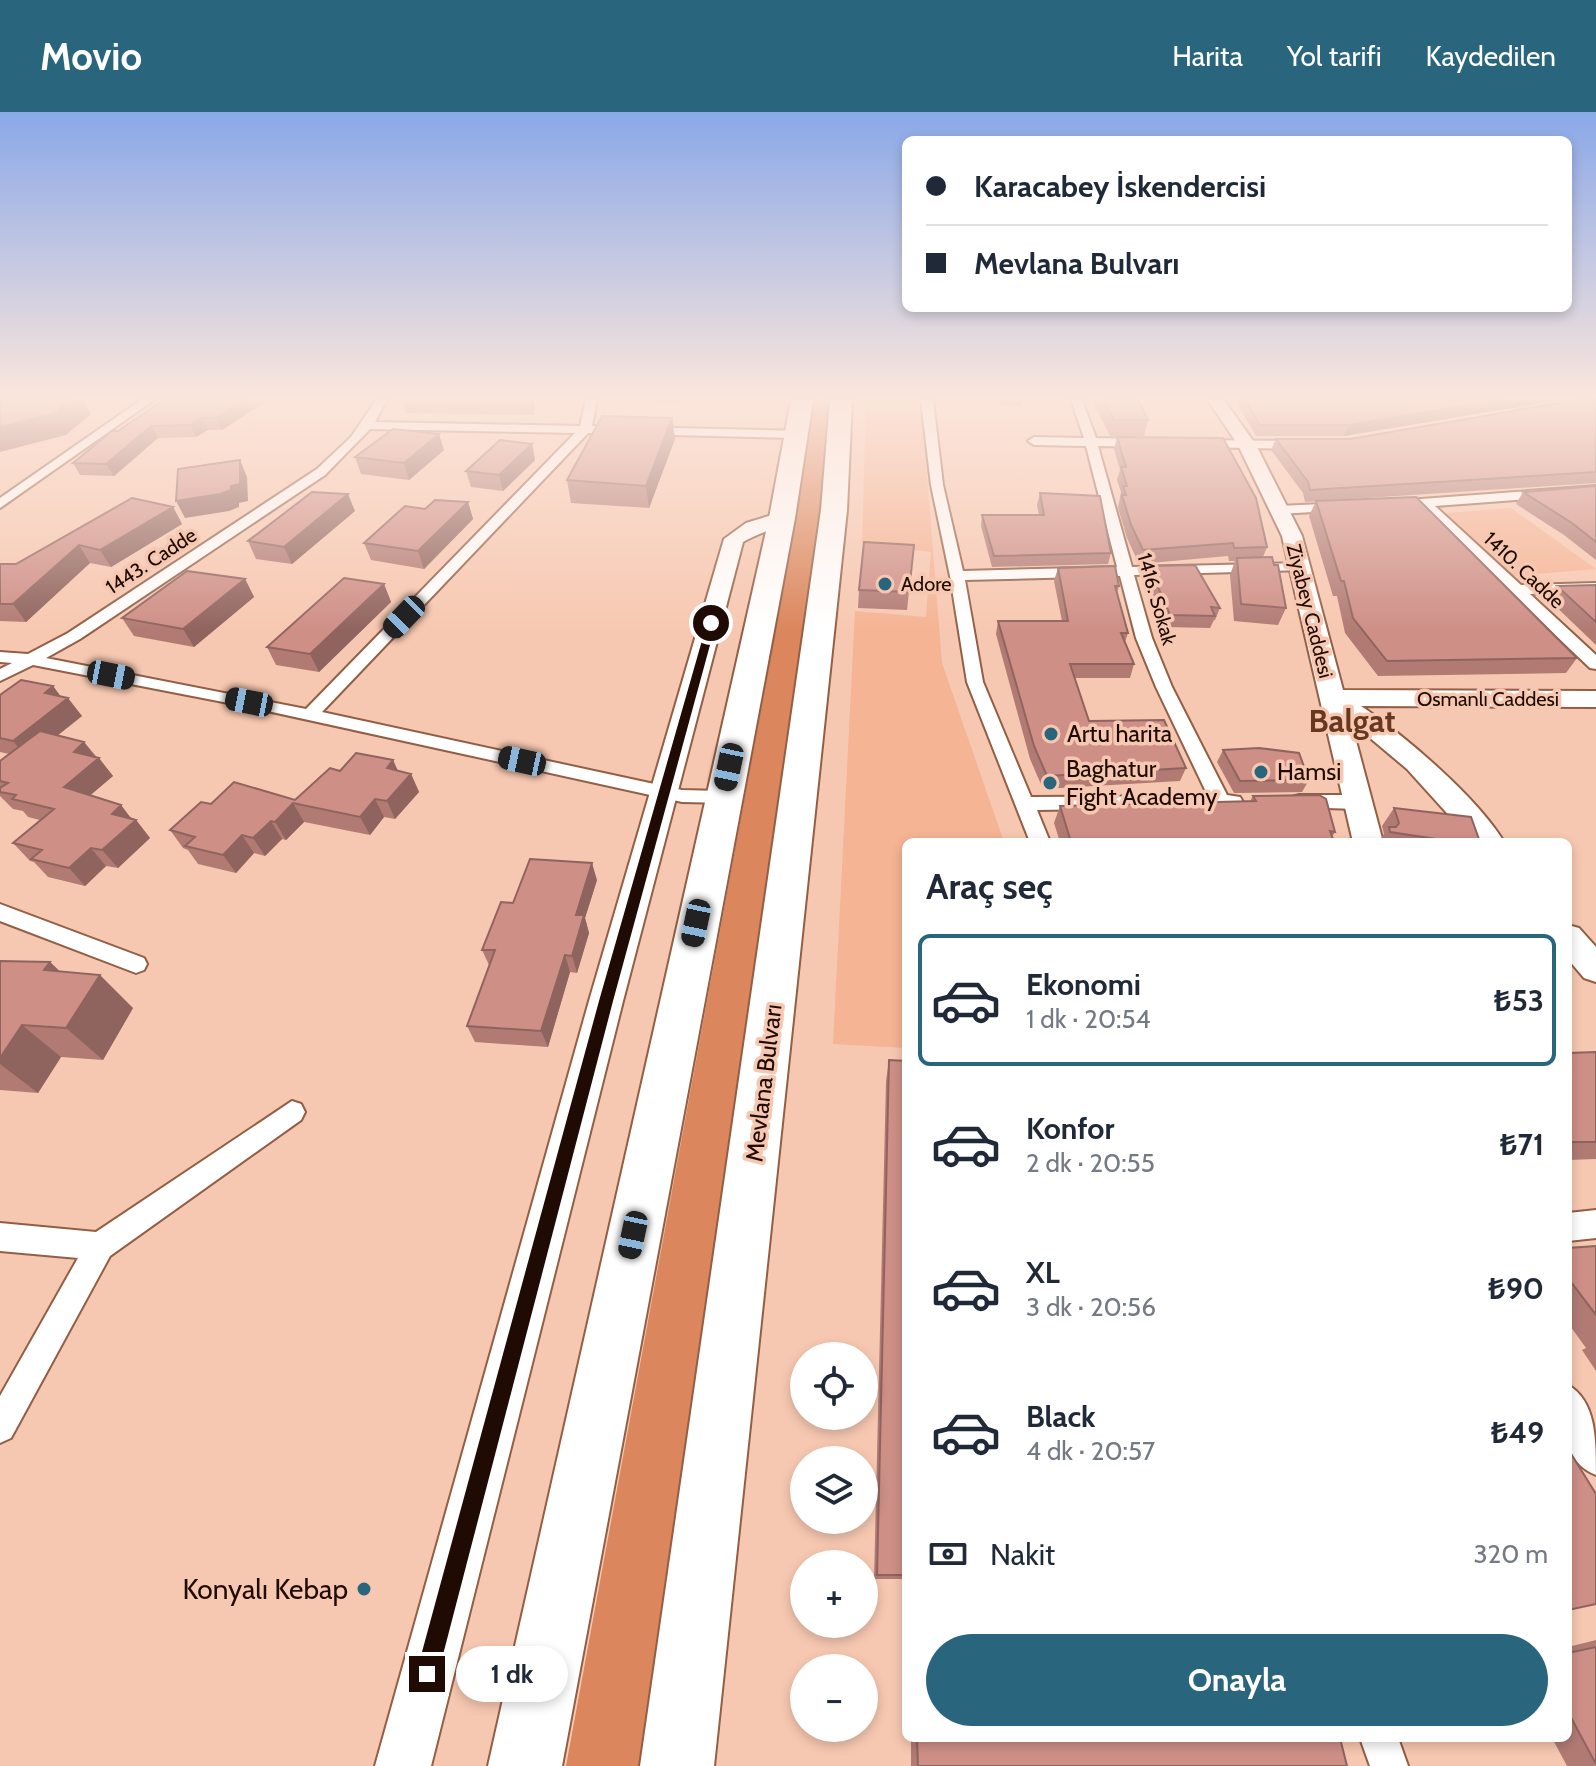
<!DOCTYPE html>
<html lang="tr">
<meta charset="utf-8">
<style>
body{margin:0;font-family:Cabin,sans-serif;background:#f6f6f7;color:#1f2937;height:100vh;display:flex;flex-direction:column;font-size:30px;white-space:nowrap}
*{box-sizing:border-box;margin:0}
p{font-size:26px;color:#747a83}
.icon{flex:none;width:44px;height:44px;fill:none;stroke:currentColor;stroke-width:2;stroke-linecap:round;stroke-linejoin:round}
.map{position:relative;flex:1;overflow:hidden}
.sheet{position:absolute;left:902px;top:726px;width:670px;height:904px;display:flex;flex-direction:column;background:#fff;border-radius:12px;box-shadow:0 4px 12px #0003}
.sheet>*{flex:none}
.banner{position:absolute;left:902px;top:24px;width:670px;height:176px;border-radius:12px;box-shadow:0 4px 12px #0003;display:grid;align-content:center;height:176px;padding:0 24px;background:#fff}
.buttons{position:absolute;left:790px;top:1230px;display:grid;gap:16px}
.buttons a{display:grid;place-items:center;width:88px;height:88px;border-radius:50%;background:#fff;box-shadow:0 4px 12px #0003;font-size:40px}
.end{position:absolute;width:36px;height:36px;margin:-18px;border:10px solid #1f0b03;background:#fff;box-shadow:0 0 0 4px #fff}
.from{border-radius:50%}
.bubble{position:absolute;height:56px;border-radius:28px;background:#fff;box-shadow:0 4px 12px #0003;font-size:26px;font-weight:800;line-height:56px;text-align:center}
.car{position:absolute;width:24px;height:48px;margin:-24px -12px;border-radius:10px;box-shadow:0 0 6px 2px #0007;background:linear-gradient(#222 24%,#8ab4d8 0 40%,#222 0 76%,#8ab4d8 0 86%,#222 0)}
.banner b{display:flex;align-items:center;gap:28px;height:76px;font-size:30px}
.banner b+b{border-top:2px solid #e0e1e3}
.banner i{width:20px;height:20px;background:#1f2937}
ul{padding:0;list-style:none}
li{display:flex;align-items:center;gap:24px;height:132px;margin:0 16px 12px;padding:0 8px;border:4px solid transparent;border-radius:12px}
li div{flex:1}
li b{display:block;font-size:30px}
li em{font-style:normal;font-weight:800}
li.current{border-color:#29667d}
li>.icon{width:72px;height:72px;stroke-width:1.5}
h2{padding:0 24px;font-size:36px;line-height:96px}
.pay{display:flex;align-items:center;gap:20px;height:88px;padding:0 24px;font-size:30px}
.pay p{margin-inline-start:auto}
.button{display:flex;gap:16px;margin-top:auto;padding:16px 24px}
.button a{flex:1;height:92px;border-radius:48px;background:#29667d;color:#fff;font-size:32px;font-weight:800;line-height:92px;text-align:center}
header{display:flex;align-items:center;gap:48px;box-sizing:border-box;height:112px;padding:0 40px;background:#29667d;color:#fff}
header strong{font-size:38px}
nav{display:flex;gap:44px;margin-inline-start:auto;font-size:28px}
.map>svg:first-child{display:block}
.green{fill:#f5b494}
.forest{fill:#db865c}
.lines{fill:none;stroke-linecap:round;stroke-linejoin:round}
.street-casing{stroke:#925e44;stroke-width:4}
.secondary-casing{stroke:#925e44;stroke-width:4}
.highway-casing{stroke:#925e44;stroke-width:4}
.street{fill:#fff;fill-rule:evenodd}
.secondary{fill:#fff;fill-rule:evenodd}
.highway{fill:#fff;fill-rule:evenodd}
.wall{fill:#b17b74}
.shaded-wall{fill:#90645e}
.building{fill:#ce8f87;stroke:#90645e;stroke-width:2}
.route{fill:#1f0b03}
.poi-dot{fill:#29667d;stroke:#f7c8b1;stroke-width:3}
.labels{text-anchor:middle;stroke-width:7;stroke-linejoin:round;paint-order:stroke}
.far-street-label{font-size:20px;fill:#1f0b03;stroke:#f7c8b1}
.far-poi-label{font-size:20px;fill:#1f0b03;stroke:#f7c8b1;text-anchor:start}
.poi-label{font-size:24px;fill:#1f0b03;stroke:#f7c8b1;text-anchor:start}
.street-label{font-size:24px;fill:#1f0b03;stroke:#f7c8b1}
.near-poi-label{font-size:28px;fill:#1f0b03;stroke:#f7c8b1;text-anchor:end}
.district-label{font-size:32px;font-weight:bold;fill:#68381e;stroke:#f7c8b1}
</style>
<header>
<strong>Movio</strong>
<nav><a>Harita</a><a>Yol tarifi</a><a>Kaydedilen</a></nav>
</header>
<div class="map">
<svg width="1596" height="1654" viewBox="0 0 1596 1654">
<rect width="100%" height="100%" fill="#f7c8b1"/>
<path class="green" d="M866,288H921L942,551L1004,730H906V936L833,932L855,499L926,505L931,440L862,433Z
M1511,396L1596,457L1513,464L1445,401Z"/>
<path class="forest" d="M814,288H829L822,396L639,1654H566L790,439Z"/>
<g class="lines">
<defs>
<path id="street" d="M141,288H154L0,396V386Z
M376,288H387L375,310L580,314L586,288H597L592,314L801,319V325L797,326L588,321L322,600L682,678L722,679L732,686L729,691L682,690L249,595L33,553L0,569V557L12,551L0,550V540L28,542L68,521L317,357L351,325ZM370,317L575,321L306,597L46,546L80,527L325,363Z
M921,288H933L943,373L963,459L1117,455L1086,334L1034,333L1028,329L1034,325L1084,326L1071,288H1082L1096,326L1146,327L1152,331L1146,335L1098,334L1132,455L1307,451V457L1302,458L1134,463L1152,526L1172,575L1227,683L1240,685L1243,690L1240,695L1037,698L1050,730H1030L967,570L950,464L931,373ZM1120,464L1136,526L1156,575L1208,684L1031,685L983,570L965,468Z
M1200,328L1302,329L1308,333L1302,337L1196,335L1194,332Z
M1596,374V382L1435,394L1521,473L1596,471V479L1530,482L1596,543V557L1590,556L1420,395L1394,397L1387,393L1394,389Z
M1343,391L1348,392V398L1279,402L1272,398L1279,394Z
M1299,683H1358L1368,690L1358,697L1292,695L1289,690L1292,685Z
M0,792L144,846L147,852L144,858L136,861L0,809Z
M292,989L301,992L305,1000L301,1008L110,1144L11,1326L0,1331V1284L78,1146L0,1139V1111L96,1120Z
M1596,1098V1126L1568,1129V1101Z
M1360,1626H1398L1408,1654H1370Z"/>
<path id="secondary" d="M1208,288H1224L1256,333L1302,424L1343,578L1596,579V595L1361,594C1405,624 1477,685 1504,730H1473L1407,657L1351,610L1383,730H1353L1282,424L1238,333Z
M782,400L792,406C783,415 757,421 743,430L623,889L431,1654H375L589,889L724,427L746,411Z
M1568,813L1579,816L1596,835V870L1584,866L1568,847Z
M1568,1273C1596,1289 1596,1327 1596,1363C1557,1347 1568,1309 1568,1273Z"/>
<path id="highway" d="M791,288H813L795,406L562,1654H488L769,406Z
M830,288H852L847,398L714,1654H640L821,398Z"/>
</defs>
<use href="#street" class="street-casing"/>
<use href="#secondary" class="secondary-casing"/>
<use href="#highway" class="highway-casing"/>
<use href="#street" class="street"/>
<use href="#secondary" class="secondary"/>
<use href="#highway" class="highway"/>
</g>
<path class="wall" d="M164,288H268L222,318H208L196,325L158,326L114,364L80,363L73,351Z
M402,288H548V289H534V303L406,301Z
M647,288H681L680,291L647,290Z
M959,288H985L984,290L959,289Z
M999,288H1022L1021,294L1000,293Z
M1092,288H1138L1148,308L1144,324H1110Z
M1235,288H1559L1344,324H1256Z
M1596,288V371L1305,390L1303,381L1271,338L1276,327H1350Z
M672,306L675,327L649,396L571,391L567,368Z
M1117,325L1267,435L1263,445L1286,496L1278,513L1234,509L1230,463L1235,449H1229L1228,444L1139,452L1127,426L1118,396L1121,380L1117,368L1120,358L1114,337Z
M532,332L535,348L503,379L471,375L466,359Z
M444,338L409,368L361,362L355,345Z
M1596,374V448L1564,423L1516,392L1523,380Z
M1040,381L1111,441L1108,452L992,455L981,414L982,403H1039L1037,393Z
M1316,389L1577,546L1566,561L1378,564L1345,521L1337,484H1333L1309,404Z
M468,390L473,407L424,457L371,448L364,431Z
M173,395L182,412L111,455L90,451L26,510L0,509V452H16Z
M355,399L292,452L256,447L248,429Z
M914,433L907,498L858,496L859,478Z
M1149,454L1220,496L1215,508H1214L1210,516L1165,515L1145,466Z
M1058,456L1119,474L1117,481L1128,521L1125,530L1134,552L1130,566H1074L1089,609L1186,656L1180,669L1043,677L1030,647L996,522L998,509H1062L1054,469Z
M245,467L254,485L194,535L134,524L122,506Z
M384,472L391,490L319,560L276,553L267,535Z
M1596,473V533L1548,487L1557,474Z
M53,574L61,585L82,604L58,623L84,630L113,664L90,683L136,708L150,726L118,756L106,754L85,774L48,765L34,750L30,749L13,731L40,708L28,705L23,699L13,697L0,684V649L9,642L0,640V583Z
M1223,638L1309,668L1302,680L1234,681L1217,650Z
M393,648L398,659L411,662L419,680L395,707L384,705L370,723L304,710L286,728L282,727L265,744L254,741L236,761L198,752L188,738L183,736L170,718L211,692L295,688L340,659Z
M1253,684L1335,720L1332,725L1334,730H1060L1054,711L1060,694L1250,689Z
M1394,696L1480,730H1378L1384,722L1382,714Z
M597,768L585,806L589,821L577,861L570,860L548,935L475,930L467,914L489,853L482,838Z
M0,849L50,850L60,860L133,896L103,948L61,945L38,981L0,978Z
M1596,940V1047L1568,1048V941Z
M889,948L906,949V1467H874L886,969Z
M1596,1134V1259L1582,1238L1586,1236L1568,1211V1136Z
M1596,1528V1654H1567L1552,1626H1568V1535Z
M911,1626H1340L1347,1654H911Z"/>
<path class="shaded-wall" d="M71,288H83L91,302L66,323L0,340V315Z
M245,288H268L222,318L216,306Z
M530,288H534V303Z
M1501,288H1559L1344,324L1349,313Z
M202,306L208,318L196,325L190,313Z
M672,306L675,327L649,396L646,374Z
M151,314L158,326L114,364L106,352Z
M439,322L444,338L409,368L404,351Z
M532,332L535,348L503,379L499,363Z
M240,348L247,365L248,389L239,391V395L229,399L185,406L176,389Z
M348,382L355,399L292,452L284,435Z
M468,390L473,407L424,457L418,439Z
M173,395L182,412L111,455L100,438Z
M79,433L90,451L26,510L13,492Z
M245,467L254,485L194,535L183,517Z
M384,472L391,490L319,560L310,542Z
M53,574L64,589L68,586L82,604L28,647L13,629L45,581Z
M84,630L97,647L99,646L113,664L79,693L64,675L74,640Z
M393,648L401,666L387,656Z
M411,662L419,680L395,707L387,689Z
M375,687L384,705L370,723L360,705Z
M293,691L304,710L286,728L275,710Z
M121,693L134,710L136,708L150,726L118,756L102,738L112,702Z
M271,709L282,727L265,744L253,726Z
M242,723L254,741L236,761L223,743Z
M91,736L106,754L85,774L69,756Z
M592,751L597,768L585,806L589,821L577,861L572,844L576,803Z
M565,843L570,860L548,935L541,919Z
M50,850L85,883L44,858Z
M100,863L133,896L103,948L66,916Z
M22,913L61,945L38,981L0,952V946Z"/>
<path class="building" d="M5,288H71L54,302L0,315V289Z
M164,288H245L216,306H202L190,313L151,314L106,352L73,351L112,319H118Z
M1104,288H1138L1148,308H1114Z
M1245,288H1501L1349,313H1260Z
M1577,288H1596V360L1310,378L1308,370L1276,327H1350Z
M602,304L672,306L646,374L567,368Z
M393,317L439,322L404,351L355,345Z
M1117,325L1223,326L1256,386L1267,435L1234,436L1233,431L1143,438L1131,413L1122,383H1126L1123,374H1127L1121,355H1126Z
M500,328L532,332L499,363L466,359Z
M240,348V372L231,374V378L220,382L176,389L178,357Z
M1596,374V430L1572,411L1523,380Z
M312,380L348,382L284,435L248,429Z
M1040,381L1100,384L1111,441L994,444L982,403H1044Z
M1416,385L1577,546L1387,549L1353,506L1344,469H1341L1316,389Z
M132,386L173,395L100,438L79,433L13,492H0V452H16Z
M435,388L468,390L418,439L364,431L405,394L425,397Z
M864,430L914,433L909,480L859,478Z
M1272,445L1274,453H1278L1286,496L1241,492L1237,446Z
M1195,453L1220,496L1211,495L1215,504L1170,503L1149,454Z
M1115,454L1119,474H1115L1128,521H1121L1134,552H1070L1089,609L1164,608L1186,656L1047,664L1034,634L998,509H1068L1058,456Z
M187,459L245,467L183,517L122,506Z
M344,466L384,472L310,542L267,535Z
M1596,473V510L1557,474Z
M21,568L53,574L45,581L68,586L13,629L0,626V583Z
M40,619L84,630L74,640L99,646L64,675L121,693L112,702L136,708L102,738L91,736L69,756L31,747L42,738L13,731L54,697L12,687L16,683L0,680V676L8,671L0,669V649Z
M1259,636L1299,641L1309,668L1240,669L1223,638Z
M356,641L393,648L387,656L411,662L387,689L375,687L360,705L293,691L275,710L271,709L253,726L242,723L223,743L185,734L195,725L170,718L201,690L211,692L234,670L295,688L330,656L340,659Z
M1319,683L1326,687L1335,720L1330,719L1334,730H1071L1060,694L1256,689L1253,684Z
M1394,696L1471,705L1480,730H1456L1390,720L1389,715H1396L1399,711Z
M530,747L592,751L576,803H584L572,844L565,843L541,919L467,914L495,838H482L501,790L513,791Z
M0,849L50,850L44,858L100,863L66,916L22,913L0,946Z
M1596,940V1030H1568V941Z
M889,948L906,949V1463H877Z
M1596,1134V1203L1568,1166V1136Z
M1568,1337L1596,1382V1492L1568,1498Z
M1596,1535V1652L1568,1600V1541Z
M917,1626H1340L1347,1654H918Z"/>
<linearGradient id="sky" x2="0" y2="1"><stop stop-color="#8aa8e8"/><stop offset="0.55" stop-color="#fbe6dc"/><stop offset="1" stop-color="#fbe6dc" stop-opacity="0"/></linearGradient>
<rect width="1596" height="519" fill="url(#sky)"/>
<path class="route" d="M711,508L716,511L613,889L438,1562L435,1570L427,1573L420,1570L416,1562L599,889L707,511Z"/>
<g class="poi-dot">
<circle cx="885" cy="472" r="8"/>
<circle cx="1051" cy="622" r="8"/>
<circle cx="1261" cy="660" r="8"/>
<circle cx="1050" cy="671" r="8"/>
<circle cx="364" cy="1477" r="8"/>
</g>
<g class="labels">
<g class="far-street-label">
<text transform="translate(151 449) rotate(-33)" y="7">1443. Cadde</text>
<text transform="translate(1524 458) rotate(43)" y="7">1410. Cadde</text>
<text transform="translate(1157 487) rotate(74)" y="7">1416. Sokak</text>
<text transform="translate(1310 499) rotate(76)" y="7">Ziyabey Caddesi</text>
<text x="1488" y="594">Osmanlı Caddesi</text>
</g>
<g class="far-poi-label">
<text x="901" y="479">Adore</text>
</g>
<g class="poi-label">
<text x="1067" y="630">Artu harita</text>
<text x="1066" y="665">Baghatur<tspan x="1066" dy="28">Fight Academy</tspan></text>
<text x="1277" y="668">Hamsi</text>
</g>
<g class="street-label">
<text transform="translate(764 971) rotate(-83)" y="8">Mevlana Bulvarı</text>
</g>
<g class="near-poi-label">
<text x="348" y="1487">Konyalı Kebap</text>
</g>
<g class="district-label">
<text x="1352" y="620">Balgat</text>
</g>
</g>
</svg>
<div class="buttons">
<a><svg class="icon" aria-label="locate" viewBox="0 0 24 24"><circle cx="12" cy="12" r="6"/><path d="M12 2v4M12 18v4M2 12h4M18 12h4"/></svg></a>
<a><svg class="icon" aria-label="layers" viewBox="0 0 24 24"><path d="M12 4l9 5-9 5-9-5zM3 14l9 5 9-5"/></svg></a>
<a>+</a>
<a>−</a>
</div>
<i class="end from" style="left:711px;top:511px"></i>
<i class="end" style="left:427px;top:1562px"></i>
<div class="bubble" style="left:456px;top:1534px;width:112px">1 dk</div>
<i class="car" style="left:404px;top:505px;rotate:224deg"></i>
<i class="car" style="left:111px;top:563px;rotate:101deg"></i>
<i class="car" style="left:249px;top:590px;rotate:281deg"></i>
<i class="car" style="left:522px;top:649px;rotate:282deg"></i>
<i class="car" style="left:729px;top:655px;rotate:192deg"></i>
<i class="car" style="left:696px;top:811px;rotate:192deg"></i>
<i class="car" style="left:633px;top:1123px;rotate:192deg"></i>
<div class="banner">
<b><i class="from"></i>Karacabey İskendercisi</b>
<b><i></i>Mevlana Bulvarı</b>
</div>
<section class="sheet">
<h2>Araç seç</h2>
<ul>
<li class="current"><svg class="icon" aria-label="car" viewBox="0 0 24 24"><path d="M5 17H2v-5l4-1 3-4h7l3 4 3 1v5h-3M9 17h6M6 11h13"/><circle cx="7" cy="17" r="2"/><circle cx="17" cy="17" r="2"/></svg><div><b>Ekonomi</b><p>1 dk · 20:54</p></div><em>₺53</em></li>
<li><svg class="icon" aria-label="car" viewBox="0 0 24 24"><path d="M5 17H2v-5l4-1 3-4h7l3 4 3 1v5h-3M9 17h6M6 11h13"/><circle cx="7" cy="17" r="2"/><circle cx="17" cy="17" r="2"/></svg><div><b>Konfor</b><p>2 dk · 20:55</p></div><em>₺71</em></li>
<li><svg class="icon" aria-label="car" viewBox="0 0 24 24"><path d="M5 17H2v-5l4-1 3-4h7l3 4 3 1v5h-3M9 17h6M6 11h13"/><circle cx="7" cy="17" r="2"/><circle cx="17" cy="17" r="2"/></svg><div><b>XL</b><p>3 dk · 20:56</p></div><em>₺90</em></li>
<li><svg class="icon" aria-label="car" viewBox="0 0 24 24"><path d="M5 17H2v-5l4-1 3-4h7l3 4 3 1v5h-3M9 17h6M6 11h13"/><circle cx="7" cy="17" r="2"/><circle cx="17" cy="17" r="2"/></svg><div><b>Black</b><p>4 dk · 20:57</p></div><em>₺49</em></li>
</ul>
<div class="pay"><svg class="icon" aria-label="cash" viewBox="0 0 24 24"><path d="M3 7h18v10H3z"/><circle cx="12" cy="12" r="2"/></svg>Nakit<p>320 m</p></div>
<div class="button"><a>Onayla</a></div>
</section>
</div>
